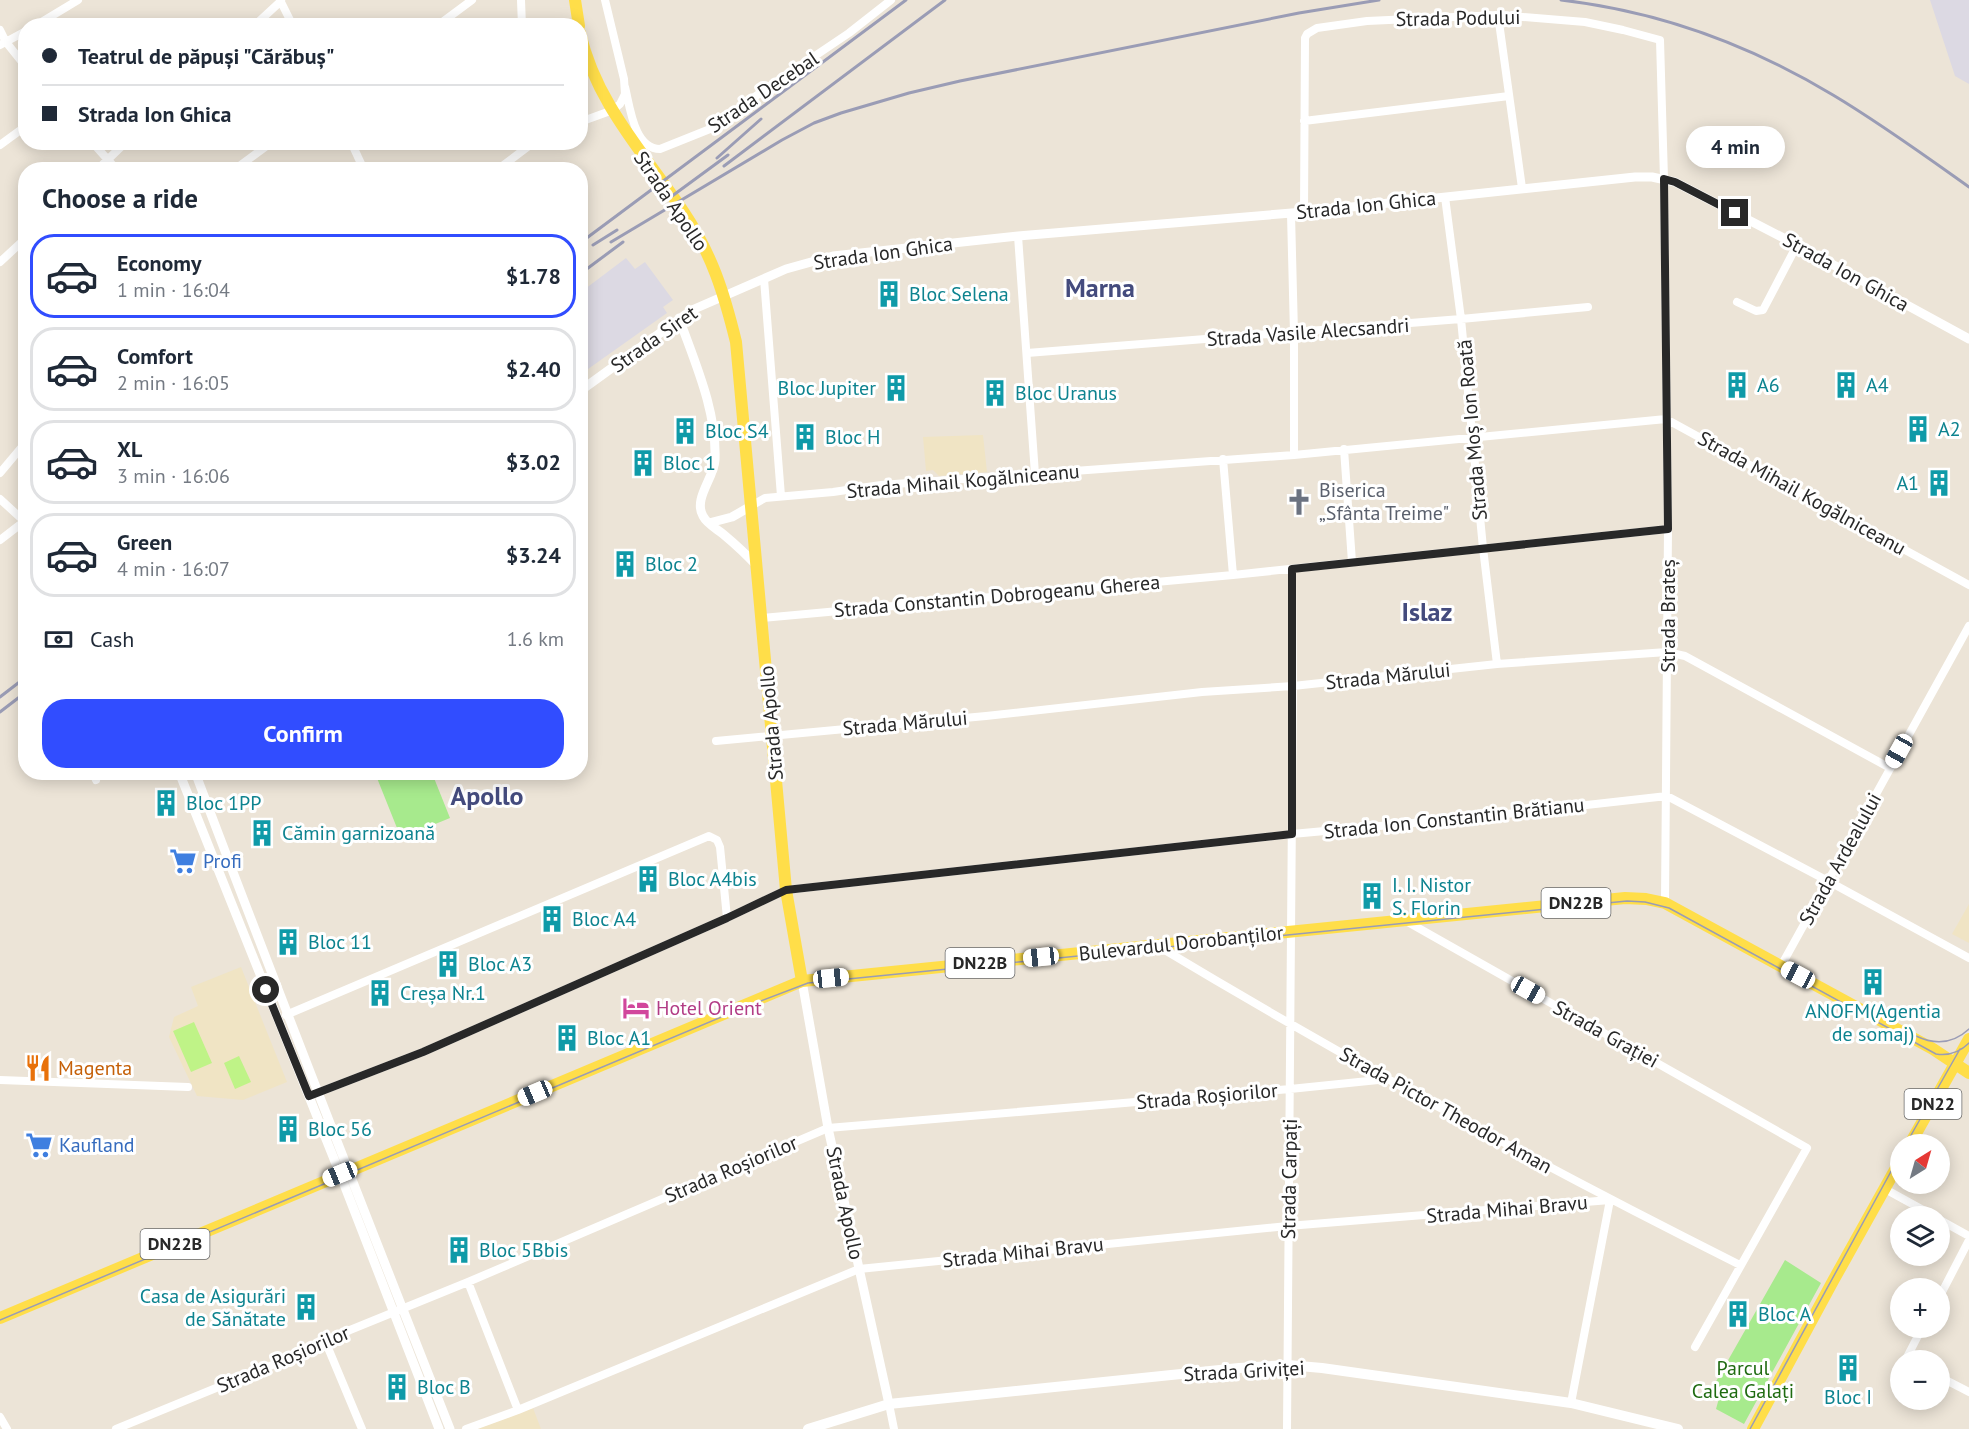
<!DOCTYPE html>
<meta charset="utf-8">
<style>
body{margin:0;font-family:"PT Sans",sans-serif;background:#f2f2f3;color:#1f2937;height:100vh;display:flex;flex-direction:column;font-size:22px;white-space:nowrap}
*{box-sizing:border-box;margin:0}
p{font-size:20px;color:#747a83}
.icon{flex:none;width:33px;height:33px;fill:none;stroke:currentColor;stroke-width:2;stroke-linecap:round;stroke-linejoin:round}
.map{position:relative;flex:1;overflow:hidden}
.sheet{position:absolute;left:18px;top:162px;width:570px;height:618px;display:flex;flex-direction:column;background:#fff;border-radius:24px;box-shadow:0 3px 15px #0003}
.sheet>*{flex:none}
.banner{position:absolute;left:18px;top:18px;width:570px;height:132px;border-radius:24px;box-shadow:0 3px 15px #0003;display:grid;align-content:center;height:132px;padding:0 24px;background:#fff}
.needle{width:39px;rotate:37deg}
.tools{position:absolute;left:1890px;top:1134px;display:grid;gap:12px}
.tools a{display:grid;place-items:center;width:60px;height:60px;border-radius:50%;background:#fff;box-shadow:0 3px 15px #0003;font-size:30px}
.end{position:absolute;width:27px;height:27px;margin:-14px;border:8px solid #282828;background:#fff;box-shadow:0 0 0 3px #fff}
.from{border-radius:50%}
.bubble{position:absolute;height:42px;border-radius:21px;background:#fff;box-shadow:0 3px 15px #0003;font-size:20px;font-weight:700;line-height:42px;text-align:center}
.car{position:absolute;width:18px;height:36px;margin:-18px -9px;border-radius:8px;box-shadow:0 0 4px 2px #0007;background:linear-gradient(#fff 24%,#345 0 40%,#fff 0 76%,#345 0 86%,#fff 0)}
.banner b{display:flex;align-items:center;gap:21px;height:57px;font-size:22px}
.banner b+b{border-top:2px solid #e0e1e3}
.banner i{width:15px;height:15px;background:#1f2937}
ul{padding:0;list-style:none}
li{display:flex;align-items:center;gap:18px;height:84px;margin:0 12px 9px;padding:0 12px;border:3px solid #e0e1e3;border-radius:24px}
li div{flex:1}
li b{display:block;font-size:22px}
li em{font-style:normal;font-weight:700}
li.current{border-color:#314dff}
li>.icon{width:54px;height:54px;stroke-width:1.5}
h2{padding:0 24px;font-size:27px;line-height:72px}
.pay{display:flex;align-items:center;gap:15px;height:66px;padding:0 24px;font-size:22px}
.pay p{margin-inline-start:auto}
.cta{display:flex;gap:12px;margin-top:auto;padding:12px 24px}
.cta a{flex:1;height:69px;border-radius:24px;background:#314dff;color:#fff;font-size:24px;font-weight:700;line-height:69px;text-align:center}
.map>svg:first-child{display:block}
.industrial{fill:#dcd9e3}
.education{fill:#f0e4c4}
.green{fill:#a7ea8d}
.pitch{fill:#bff387}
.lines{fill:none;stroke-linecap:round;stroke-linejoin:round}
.minor{stroke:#fff;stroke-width:8}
.tertiary{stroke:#fff;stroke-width:9}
.secondary{stroke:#fff;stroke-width:10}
.primary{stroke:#ffde49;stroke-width:12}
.tram{stroke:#9a9cb5;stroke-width:1.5}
.rail{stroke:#9a9cb5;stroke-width:3}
.route{stroke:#282828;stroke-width:8}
.labels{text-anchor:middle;stroke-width:6;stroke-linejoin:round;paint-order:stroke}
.shield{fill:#fff;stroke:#686868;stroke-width:1.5}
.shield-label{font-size:18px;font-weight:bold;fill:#282828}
.street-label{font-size:20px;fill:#282828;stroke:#fff}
.culture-label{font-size:20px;fill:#0d838f;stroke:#fff;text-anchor:start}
.worship-label{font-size:20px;fill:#5b616d;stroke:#fff;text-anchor:start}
.shop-label{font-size:20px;fill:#366cbe;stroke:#fff;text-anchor:start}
.hotel-label{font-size:20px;fill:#b23c85;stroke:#fff;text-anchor:start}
.food-label{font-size:20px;fill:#c56008;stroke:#fff;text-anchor:start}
.park-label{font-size:20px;fill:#1f6b11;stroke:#fff}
.district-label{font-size:26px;font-weight:bold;fill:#444b7d;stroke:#fff}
</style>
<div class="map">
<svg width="1969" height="1429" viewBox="0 0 1969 1429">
<rect width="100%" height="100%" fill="#ece4d7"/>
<path class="industrial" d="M1930,0H1969V84L1955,76Z
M626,258L635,269L645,262L673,300L663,307L667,313L581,374V292Z"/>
<path class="education" d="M983,435L987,472L939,476L933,470L926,471L923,437Z
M1969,904V943L1952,934Z
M241,967L287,1082L243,1100L197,1096L169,1037L174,1017L198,1006L191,987Z
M533,1408L541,1429H477Z"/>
<path class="green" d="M375,773H432L450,818L401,838Z
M1785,1260L1821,1283L1744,1424L1716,1409L1721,1391L1714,1385Z"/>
<path class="pitch" d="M194,1022L212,1063L191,1072L173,1031Z
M239,1056L251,1082L235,1089L224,1063Z"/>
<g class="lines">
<path class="minor" d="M280,0L293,26
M521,0L522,26
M1498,15L1522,188
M35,26L78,0
M254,26L281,1
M437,26L472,0
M0,30L6,42L26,67
M0,45L26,31
M625,87C630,107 634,149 660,149L710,129L760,93L849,33L891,0
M1304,121L1509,96
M580,122L613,110L620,104L625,94L624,79L605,0
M92,142L117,170
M351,142L364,170
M0,145L26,126
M97,170L126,142
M234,170L272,142
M497,170L534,142
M1445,197L1461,319L1483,548L1497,664
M1304,212L1305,38L1307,34L1317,28L1367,21L1498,15L1585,22L1623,30L1660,40L1664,179L1668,529L1665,903
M1291,214L1294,333V455
M1018,236L1035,474
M0,262L26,238
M764,279L781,496
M1737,302L1756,311L1763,310L1797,245
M1027,353L1461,319L1588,307
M1344,449L1352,562
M1223,459L1233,575
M0,473L26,442
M0,499L24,521
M751,506L765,498L833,492L881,485L1294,455L1666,419L1969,585
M0,540L26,520
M762,618L1233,575L1668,529
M716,741L986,716L1202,692L1293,686L1497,664L1667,652L1685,656L1890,768
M93,772L96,780
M1406,921L1807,1148L1695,1347
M1158,946C1348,1060 1542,1166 1740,1265
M1781,966L1969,626
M286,1015L709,836L717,840L720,847L727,918
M0,1080L188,1087
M309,1096L423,1052L727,918L786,890L1292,834L1489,816L1667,796L1828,881L1969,958
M1885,1189L1934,1216
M1940,1220L1969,1236
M468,1282L518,1410
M1940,1296L1969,1240
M326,1343L362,1429
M1909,1360L1906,1359L1922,1328
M1940,1377L1969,1392
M889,1404L894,1429
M0,1417L7,1429
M116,1429L326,1343L350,1330L468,1282L828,1128L1290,1089L1388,1079
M466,1429L518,1410L859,1269L1288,1226L1610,1200L1571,1403
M1287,1429L1293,686L1292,569"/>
<path class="tertiary" d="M679,318C695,363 717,411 715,460C714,478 693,499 703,516C707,524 717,529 723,534C735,544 746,554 757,566
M580,391L692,310L786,269L833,256L1018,236L1304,212L1635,177H1652L1675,182L1797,245L1969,339
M709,523L732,517L751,506
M179,772L340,1174L439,1429
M195,772C278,992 364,1211 450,1429
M802,981L828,1128L889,1404"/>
<path class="secondary" d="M808,1429L889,1404L1239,1368L1288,1365L1322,1368L1571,1403L1678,1429"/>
<path class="primary" d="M575,0L579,26
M580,33C596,103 644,153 683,211C712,254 724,293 736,342L786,890L802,981
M1910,1144L1969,1039
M0,1318L802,981L1625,898L1646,899L1665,903L1933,1049L1969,1073
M1753,1429L1833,1281L1900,1161"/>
<path class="tram" d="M1916,1036C1935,1045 1953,1044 1969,1029
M1906,1144L1960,1049
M0,1320L750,1005L808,983L1627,901L1645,902L1669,908L1936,1054C1949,1056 1960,1052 1969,1043
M1750,1429L1900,1155"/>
<path class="rail" d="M1561,0C1657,11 1750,45 1833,95C1880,123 1924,155 1969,187
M717,158L761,119
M724,166L945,0
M668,199L728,155
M611,242L782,140L814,123L841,113L909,93L960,81L1299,13L1379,0
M580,243L906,0
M593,245L617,230
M580,274L623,242
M0,697L26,677
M0,712L26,692"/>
</g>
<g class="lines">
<path class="route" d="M266,990L309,1096L423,1052L727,918L786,890L1292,834V569L1668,529L1664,179L1675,182L1735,213"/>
</g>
<defs>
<symbol id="building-bare" viewBox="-9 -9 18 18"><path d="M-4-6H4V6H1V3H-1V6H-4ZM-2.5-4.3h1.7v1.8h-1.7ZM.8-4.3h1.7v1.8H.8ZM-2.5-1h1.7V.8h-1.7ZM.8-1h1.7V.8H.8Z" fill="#0f9aa8" stroke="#fff" stroke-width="2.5" paint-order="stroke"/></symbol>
<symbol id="church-bare" viewBox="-9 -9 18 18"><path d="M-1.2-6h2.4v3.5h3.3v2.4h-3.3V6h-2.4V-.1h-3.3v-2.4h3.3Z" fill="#6b7280" stroke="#fff" stroke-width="2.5" paint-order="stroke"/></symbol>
<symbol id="supermarket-bare" viewBox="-9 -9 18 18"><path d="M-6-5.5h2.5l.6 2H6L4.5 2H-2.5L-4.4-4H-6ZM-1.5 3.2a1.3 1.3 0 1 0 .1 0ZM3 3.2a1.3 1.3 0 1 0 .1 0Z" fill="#3f7fe0" stroke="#fff" stroke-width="2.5" paint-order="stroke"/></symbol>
<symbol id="hotel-bare" viewBox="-9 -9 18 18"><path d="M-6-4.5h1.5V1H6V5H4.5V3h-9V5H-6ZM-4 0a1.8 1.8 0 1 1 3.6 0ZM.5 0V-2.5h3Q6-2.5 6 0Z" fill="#d1479c" stroke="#fff" stroke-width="2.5" paint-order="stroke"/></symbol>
<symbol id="restaurant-bare" viewBox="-9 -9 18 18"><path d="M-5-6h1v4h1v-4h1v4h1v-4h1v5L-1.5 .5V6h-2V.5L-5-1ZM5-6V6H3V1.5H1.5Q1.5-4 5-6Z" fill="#e8710a" stroke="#fff" stroke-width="2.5" paint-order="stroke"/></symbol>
</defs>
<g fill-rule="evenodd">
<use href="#building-bare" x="870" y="275" width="38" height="38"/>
<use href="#building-bare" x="1718" y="366" width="38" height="38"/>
<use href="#building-bare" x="1827" y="366" width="38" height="38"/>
<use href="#building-bare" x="877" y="369" width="38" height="38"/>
<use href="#building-bare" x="976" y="374" width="38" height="38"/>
<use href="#building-bare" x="1899" y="410" width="38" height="38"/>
<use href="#building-bare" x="666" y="412" width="38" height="38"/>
<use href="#building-bare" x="786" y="418" width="38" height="38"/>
<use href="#building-bare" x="624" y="444" width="38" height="38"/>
<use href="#building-bare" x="1920" y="464" width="38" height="38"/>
<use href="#church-bare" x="1280" y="483" width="38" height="38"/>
<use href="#building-bare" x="606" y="545" width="38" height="38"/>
<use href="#building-bare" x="147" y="784" width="38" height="38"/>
<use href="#building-bare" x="243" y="814" width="38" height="38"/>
<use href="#supermarket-bare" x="164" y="842" width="38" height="38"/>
<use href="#building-bare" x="629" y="860" width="38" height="38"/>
<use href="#building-bare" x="1353" y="877" width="38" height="38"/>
<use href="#building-bare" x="533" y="900" width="38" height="38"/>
<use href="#building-bare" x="269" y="923" width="38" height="38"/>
<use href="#building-bare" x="429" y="945" width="38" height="38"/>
<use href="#building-bare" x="1854" y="963" width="38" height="38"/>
<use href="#building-bare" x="361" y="974" width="38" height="38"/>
<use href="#hotel-bare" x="617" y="989" width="38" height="38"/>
<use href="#building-bare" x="548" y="1019" width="38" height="38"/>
<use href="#restaurant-bare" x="19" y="1049" width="38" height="38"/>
<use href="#building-bare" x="269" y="1110" width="38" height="38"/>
<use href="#supermarket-bare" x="20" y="1126" width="38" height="38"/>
<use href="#building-bare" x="440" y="1231" width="38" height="38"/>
<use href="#building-bare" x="287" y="1288" width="38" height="38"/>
<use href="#building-bare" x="1719" y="1295" width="38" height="38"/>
<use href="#building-bare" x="1829" y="1349" width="38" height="38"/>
<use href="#building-bare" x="378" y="1368" width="38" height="38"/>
</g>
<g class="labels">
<g class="shield">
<rect x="1541.5" y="888" width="69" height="30" rx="4.5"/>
<rect x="945.5" y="948" width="69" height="30" rx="4.5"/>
<rect x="1904.5" y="1089" width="57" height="30" rx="4.5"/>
<rect x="140.5" y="1229" width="69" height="30" rx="4.5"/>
</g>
<g class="shield-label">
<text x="1576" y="909">DN22B</text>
<text x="980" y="969">DN22B</text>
<text x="1933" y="1110">DN22</text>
<text x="175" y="1250">DN22B</text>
</g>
<g class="street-label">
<text transform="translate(1458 18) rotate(-1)" y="7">Strada Podului</text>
<text transform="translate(763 92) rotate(-34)" y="7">Strada Decebal</text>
<text transform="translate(671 201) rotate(56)" y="7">Strada Apollo</text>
<text transform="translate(1366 205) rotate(-6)" y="7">Strada Ion Ghica</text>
<text transform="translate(883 253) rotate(-8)" y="7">Strada Ion Ghica</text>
<text transform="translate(1846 272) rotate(29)" y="7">Strada Ion Ghica</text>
<text transform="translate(1308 332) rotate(-4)" y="7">Strada Vasile Alecsandri</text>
<text transform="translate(654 339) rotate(-35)" y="7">Strada Siret</text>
<text transform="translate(1472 430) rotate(-95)" y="7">Strada Moș Ion Roată</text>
<text transform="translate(963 481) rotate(-5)" y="7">Strada Mihail Kogălniceanu</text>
<text transform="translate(1802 493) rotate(29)" y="7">Strada Mihail Kogălniceanu</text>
<text transform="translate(997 596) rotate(-5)" y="7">Strada Constantin Dobrogeanu Gherea</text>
<text transform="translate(1668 616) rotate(-90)" y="7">Strada Brateș</text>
<text transform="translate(1388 676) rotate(-6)" y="7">Strada Mărului</text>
<text transform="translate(771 723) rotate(-95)" y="7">Strada Apollo</text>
<text transform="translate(905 723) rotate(-5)" y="7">Strada Mărului</text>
<text transform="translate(1454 818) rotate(-6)" y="7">Strada Ion Constantin Brătianu</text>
<text transform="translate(1840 859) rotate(-61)" y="7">Strada Ardealului</text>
<text transform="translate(1181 943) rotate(-6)" y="7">Bulevardul Dorobanților</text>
<text transform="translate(1606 1034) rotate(29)" y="7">Strada Grației</text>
<text transform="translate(1207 1096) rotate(-5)" y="7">Strada Roșiorilor</text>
<text transform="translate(1446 1110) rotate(29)" y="7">Strada Pictor Theodor Aman</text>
<text transform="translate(731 1169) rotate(-23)" y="7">Strada Roșiorilor</text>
<text transform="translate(1289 1179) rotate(-89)" y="7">Strada Carpați</text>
<text transform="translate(845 1203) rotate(78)" y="7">Strada Apollo</text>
<text transform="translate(1507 1209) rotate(-5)" y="7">Strada Mihai Bravu</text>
<text transform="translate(1023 1252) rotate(-6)" y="7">Strada Mihai Bravu</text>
<text transform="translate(283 1359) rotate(-23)" y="7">Strada Roșiorilor</text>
<text transform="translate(1244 1371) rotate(-3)" y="7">Strada Griviței</text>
</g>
<g class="culture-label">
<text x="909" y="301">Bloc Selena</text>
<text x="1757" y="392">A6</text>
<text x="1866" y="392">A4</text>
<text x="876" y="395" text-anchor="end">Bloc Jupiter</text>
<text x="1015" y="400">Bloc Uranus</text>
<text x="1938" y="436">A2</text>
<text x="705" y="438">Bloc S4</text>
<text x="825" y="444">Bloc H</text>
<text x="663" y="470">Bloc 1</text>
<text x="1919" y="490" text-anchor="end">A1</text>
<text x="645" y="571">Bloc 2</text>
<text x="186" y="810">Bloc 1PP</text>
<text x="282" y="840">Cămin garnizoană</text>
<text x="668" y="886">Bloc A4bis</text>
<text x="1392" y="892">I. I. Nistor<tspan x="1392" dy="23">S. Florin</tspan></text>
<text x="572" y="926">Bloc A4</text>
<text x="308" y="949">Bloc 11</text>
<text x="468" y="971">Bloc A3</text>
<text x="400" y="1000">Creșa Nr.1</text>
<text x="1873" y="1018" text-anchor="middle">ANOFM(Agentia<tspan x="1873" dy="23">de somaj)</tspan></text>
<text x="587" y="1045">Bloc A1</text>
<text x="308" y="1136">Bloc 56</text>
<text x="479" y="1257">Bloc 5Bbis</text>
<text x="286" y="1303" text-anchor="end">Casa de Asigurări<tspan x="286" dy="23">de Sănătate</tspan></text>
<text x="1758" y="1321">Bloc A</text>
<text x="417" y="1394">Bloc B</text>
<text x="1848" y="1404" text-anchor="middle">Bloc I</text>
</g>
<g class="worship-label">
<text x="1319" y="497">Biserica<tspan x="1319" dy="23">„Sfânta Treime"</tspan></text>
</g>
<g class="shop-label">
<text x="203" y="868">Profi</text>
<text x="59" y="1152">Kaufland</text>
</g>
<g class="hotel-label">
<text x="656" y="1015">Hotel Orient</text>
</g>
<g class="food-label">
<text x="58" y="1075">Magenta</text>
</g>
<g class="park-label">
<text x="1743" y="1375">Parcul<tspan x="1743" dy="23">Calea Galați</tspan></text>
</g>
<g class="district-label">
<text x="1100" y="297">Marna</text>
<text x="1427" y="621">Islaz</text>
<text x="487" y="805">Apollo</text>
</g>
</g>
</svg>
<div class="tools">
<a><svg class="needle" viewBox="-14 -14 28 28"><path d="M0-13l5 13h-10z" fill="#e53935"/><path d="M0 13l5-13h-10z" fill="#747a83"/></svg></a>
<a><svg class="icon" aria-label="layers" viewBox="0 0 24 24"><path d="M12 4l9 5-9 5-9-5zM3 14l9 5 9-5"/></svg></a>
<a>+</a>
<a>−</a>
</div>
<i class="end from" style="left:266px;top:990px"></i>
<i class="end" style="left:1735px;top:213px"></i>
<div class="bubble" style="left:1686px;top:126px;width:99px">4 min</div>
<i class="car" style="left:1899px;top:751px;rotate:209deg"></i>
<i class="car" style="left:1041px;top:957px;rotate:264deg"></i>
<i class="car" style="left:1798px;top:975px;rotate:298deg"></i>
<i class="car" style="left:831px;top:978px;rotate:84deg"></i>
<i class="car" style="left:1528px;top:990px;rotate:119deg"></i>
<i class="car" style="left:535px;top:1093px;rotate:247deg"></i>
<i class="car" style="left:340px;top:1174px;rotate:248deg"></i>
<div class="banner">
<b><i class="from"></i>Teatrul de păpuși &quot;Cărăbuș&quot;</b>
<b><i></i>Strada Ion Ghica</b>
</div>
<section class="sheet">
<h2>Choose a ride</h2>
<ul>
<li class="current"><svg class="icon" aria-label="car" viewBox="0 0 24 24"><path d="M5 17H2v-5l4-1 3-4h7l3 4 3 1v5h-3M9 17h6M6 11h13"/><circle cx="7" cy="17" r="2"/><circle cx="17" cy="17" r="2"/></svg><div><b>Economy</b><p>1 min · 16:04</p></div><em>$1.78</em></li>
<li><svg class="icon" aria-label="car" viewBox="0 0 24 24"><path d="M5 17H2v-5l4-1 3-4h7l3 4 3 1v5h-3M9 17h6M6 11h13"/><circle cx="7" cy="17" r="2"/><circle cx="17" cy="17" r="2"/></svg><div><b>Comfort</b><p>2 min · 16:05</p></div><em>$2.40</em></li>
<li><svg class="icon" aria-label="car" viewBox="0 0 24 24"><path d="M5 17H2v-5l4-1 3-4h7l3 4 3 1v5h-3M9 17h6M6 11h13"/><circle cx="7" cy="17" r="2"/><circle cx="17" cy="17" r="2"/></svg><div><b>XL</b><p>3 min · 16:06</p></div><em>$3.02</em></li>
<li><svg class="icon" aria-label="car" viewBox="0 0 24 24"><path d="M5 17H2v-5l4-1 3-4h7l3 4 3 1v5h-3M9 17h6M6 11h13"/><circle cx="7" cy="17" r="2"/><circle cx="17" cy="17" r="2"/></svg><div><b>Green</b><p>4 min · 16:07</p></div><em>$3.24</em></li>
</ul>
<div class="pay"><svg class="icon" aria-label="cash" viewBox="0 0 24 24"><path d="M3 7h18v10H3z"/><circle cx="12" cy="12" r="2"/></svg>Cash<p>1.6 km</p></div>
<div class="cta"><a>Confirm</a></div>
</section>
</div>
